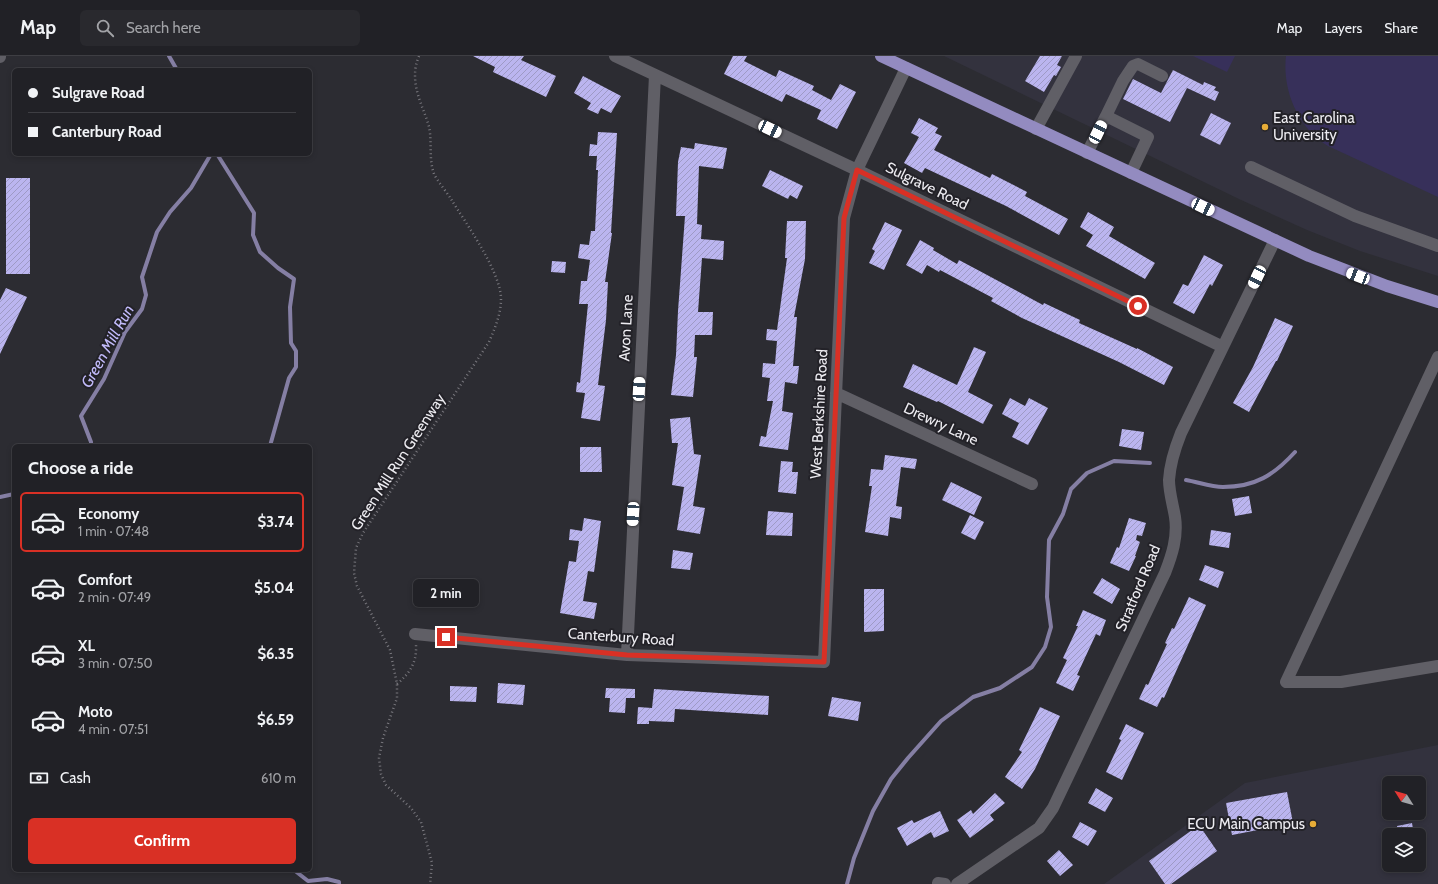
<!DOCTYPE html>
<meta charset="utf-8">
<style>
body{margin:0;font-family:Cabin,sans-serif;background:#29292e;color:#f1f3f6;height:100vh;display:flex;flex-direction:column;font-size:15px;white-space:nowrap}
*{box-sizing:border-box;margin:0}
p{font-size:13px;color:#a2a3a7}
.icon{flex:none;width:22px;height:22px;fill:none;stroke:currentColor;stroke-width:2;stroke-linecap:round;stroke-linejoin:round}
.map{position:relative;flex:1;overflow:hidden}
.side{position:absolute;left:12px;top:388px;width:300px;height:428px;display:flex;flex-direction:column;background:#212126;border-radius:6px;box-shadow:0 2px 6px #0003,0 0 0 1px #3e3e43}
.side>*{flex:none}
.banner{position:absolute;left:12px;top:12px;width:300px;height:88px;border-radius:6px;box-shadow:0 2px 6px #0003,0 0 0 1px #3e3e43;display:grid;align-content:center;height:88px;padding:0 16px;background:#212126}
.needle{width:26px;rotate:307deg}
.buttons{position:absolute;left:1382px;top:720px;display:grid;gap:8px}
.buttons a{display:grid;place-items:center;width:44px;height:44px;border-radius:6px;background:#212126;box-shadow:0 2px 6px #0003,0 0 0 1px #3e3e43;font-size:20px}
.end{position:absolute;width:18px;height:18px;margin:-9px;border:5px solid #d93025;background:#fff;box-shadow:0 0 0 2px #fff}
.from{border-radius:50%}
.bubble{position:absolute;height:28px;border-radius:6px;background:#212126;box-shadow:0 2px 6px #0003,0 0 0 1px #3e3e43;font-size:13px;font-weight:700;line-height:28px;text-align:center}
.car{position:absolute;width:12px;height:24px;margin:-12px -6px;border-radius:5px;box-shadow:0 0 3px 1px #0007;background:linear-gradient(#fff 24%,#345 0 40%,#fff 0 76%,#345 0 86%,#fff 0)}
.banner b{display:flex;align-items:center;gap:14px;height:38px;font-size:15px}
.banner b+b{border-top:1px solid #3e3e43}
.banner i{width:10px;height:10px;background:#f1f3f6}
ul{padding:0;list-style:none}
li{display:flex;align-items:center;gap:12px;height:60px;margin:0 8px 6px;padding:0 8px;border:2px solid transparent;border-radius:6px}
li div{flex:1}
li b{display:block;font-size:15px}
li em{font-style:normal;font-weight:700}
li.active{border-color:#d93025}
li>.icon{width:36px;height:36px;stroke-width:1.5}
h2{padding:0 16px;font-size:18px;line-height:48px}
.pay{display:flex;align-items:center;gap:10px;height:44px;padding:0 16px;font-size:15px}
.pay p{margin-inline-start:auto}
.primary-button{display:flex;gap:8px;margin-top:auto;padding:8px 16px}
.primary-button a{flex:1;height:46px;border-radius:6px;background:#d93025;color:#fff;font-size:16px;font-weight:700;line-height:46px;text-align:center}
header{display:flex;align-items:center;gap:24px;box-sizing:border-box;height:56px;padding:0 20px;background:#212126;border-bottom:1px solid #3e3e43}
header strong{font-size:19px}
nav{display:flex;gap:22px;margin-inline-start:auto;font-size:14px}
.search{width:280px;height:36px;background:#29292e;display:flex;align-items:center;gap:10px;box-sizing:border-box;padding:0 14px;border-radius:6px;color:#a2a3a7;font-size:15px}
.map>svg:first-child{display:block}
.built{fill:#33323e;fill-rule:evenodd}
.green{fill:#37305a}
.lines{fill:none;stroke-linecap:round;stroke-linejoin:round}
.stream{stroke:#857fa4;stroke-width:4}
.building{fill:url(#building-hatch)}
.path{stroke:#78777d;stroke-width:2.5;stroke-dasharray:1 3;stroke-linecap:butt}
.minor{stroke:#605f66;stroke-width:12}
.major{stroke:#938bc0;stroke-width:12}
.route{stroke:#d93025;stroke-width:5}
.poi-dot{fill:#e7ac37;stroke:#232228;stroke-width:1.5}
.labels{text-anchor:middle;stroke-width:4;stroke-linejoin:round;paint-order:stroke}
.poi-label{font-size:15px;fill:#edecf1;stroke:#232228;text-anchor:start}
.street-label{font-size:15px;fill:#edecf1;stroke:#232228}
.water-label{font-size:16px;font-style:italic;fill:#c2bbfb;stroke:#232228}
</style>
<header>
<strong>Map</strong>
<div class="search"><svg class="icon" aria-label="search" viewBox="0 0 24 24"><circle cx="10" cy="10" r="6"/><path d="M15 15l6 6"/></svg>Search here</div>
<nav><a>Map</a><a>Layers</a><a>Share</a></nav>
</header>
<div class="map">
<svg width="1438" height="828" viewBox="0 0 1438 828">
<defs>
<pattern id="building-hatch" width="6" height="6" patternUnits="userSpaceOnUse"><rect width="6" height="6" fill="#bbb5ef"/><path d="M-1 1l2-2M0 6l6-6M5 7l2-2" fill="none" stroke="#9e9ac5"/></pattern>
</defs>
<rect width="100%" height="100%" fill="#2c2c32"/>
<path class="built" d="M944,0H1438V220L1360,195L1307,174L1239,143Z
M1438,689V828H1104L1245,727ZM1389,727H1419V757H1389ZM1389,779H1419V809H1389Z"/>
<path class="green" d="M1193,0H1235L1227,16Z
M1286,0H1438V141L1328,90C1298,72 1282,34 1286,0Z"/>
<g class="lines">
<path class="stream" d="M169,0L177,14
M217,98L254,157L253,179L260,196L278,212L294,223L290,251L291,287L296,295V311L289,322L270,390
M91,390V386L81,360L104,323L125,276L142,253L146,239L142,221L157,176L170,156L191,132L211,98
M1186,424C1198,426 1211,431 1223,431C1255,431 1274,419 1295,396
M0,441L14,438
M294,814L308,825L327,823L339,826V828
M847,828L854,802L873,755L891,723L908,702L941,665L973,641L1000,632L1032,611L1045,591L1051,571L1047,541L1049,484L1063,458L1071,433L1087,417L1114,405L1150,407"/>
</g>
<path class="building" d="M473,0H524L521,4L556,20L546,41L493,16L495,11Z
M733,0H747L744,5L776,21L779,14L814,30L812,34L831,44L840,28L856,36L837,73L817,63L821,54L786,38L782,46L724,18Z
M1040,0H1062L1057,9L1061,11L1056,20L1054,19L1044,36L1025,25Z
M1173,14L1203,29L1204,26L1216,31L1214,34L1219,36L1215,45L1187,32L1170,66L1123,43L1133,23L1161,37Z
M583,20L621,40L611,57L601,52L598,58L587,53L591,47L574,37Z
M1211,57L1231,67L1220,89L1200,79Z
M919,62L938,72L935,77L942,80L934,94L990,122L992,118L1027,136L1025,140L1068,163L1059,179L1006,150L925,112L922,117L904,107L919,81L911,77Z
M598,76L617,77L611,177H612L605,226H608L606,264L598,329L605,330L600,365L581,362L585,337L576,336L577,326L580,327L588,248H579L581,225H587L590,204L578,202L580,188L589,189L591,175H595L598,114H596L597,100H589L590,88L597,89Z
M695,87L727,92L723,113L699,110L697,168L702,169L701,183L724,185L723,204L702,202L698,256H713L712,279H695L694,301H697L693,341L671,339L676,299L678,255L685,160H676L678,106L681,91L694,93Z
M770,114L803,130L797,143L790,139L788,143L762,130Z
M6,122H30V218H6Z
M1088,156L1114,171L1109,180L1155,207L1145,223L1086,190L1093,179L1080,171Z
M787,165H806L805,203L794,261H797L793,310H799L797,328L785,326L782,355L793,357L788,394L759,390L761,380L766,381L773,345H767L770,322L762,321L763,307L775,308L777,285L766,284L767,273L777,274L787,202H785Z
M885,166L902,174L884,214L869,207L875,195L872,193Z
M920,184L934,192L933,194L957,208L959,204L1043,249L1044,247L1080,264L1079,267L1137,293V292L1173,311L1164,329L1119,306L1022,262L991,245L993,242L940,214L939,216L927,209L922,218L906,209Z
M1204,199L1223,209L1212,230L1210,228L1194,258L1173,247L1183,228L1188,230Z
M552,205L566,206L565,217L551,216Z
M6,232L27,241L0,298V244Z
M1275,262L1293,270L1277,305H1276L1249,356L1233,347L1253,311Z
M974,291L986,296L968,336L993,349L983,368L938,345L937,346L903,331L913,308L957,329Z
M1010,342L1025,350L1029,342L1048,352L1028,389L1012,381L1019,367L1002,358Z
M690,361L694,398L701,399L693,450L705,452L700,478L677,474L684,431L672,429L678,387H672L670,363Z
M1122,373L1144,376L1141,394L1119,390Z
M580,391H601L602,416H580Z
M885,399L917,403L915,413L901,411L896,450L902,451L901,463L890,461L888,480L865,476L872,430H869L871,413L883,414Z
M781,405L793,406L792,416H798L796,438L778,436Z
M951,426L982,441L974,459L942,444Z
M1249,440L1252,457L1235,460L1232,443Z
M768,455L793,457L792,480L766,479Z
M970,459L984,466L975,484L961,477Z
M584,462L601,465L594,516L588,515L583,545L597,547L594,563L560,557L569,505L576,506L579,485L569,484L570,473L582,475Z
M1129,462L1146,467L1142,480L1137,479L1136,484L1140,486L1135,500H1136L1129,515L1110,507L1117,491L1119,492Z
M1211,474L1231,477L1229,492L1209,489Z
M673,494L693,497L690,514L671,512Z
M1205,509L1224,516L1218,532L1199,524Z
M1102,522L1120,533L1112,548L1093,537Z
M864,533H884V575L864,576Z
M1189,541L1206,549L1164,642L1162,641L1157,651L1139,643L1146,628L1148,629L1167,588L1165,587L1172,572L1174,573Z
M1083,554L1106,564L1100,580L1096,578L1077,619L1080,620L1073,635L1056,627L1067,604L1063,602L1078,570H1076Z
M498,627L525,629L523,649L497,647Z
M450,630L477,631L476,646L450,645Z
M606,632L635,633V642H626L625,657L609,656L610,642H605Z
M654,633L769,640L768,659L675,653L674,666L649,665V668H637L638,651L652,652Z
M832,641L861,646L858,665L828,660Z
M1040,651L1060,660L1035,713L1022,733L1005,721L1022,696L1019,694Z
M1126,668L1144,677L1122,724L1106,716L1121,684L1119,683Z
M1096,732L1113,742L1105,756L1088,747Z
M1287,736L1293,767L1232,779L1226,747Z
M995,737L1005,747L990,759L994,764L970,782L957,764L971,754L973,758Z
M940,755L949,775L934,782L931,776L907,790L897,772L912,764L914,767Z
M1080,766L1097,775L1088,790L1072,781Z
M1412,767L1414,779H1398L1397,770Z
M1199,769L1217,795L1171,828H1165L1149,805Z
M1059,794L1073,809L1060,820L1047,805Z"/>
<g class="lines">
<path class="path" d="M419,0C409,24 420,44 428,67C433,83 428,101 434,118C438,126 446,135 451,143C465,166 501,216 501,243C501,258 495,272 489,286L363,477L356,492L354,517L357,530L390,594L397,628V642L383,682L379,702L381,718L386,729L411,752L421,766L432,807L430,828
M397,628C410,617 417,606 416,589"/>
<path class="minor" d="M615,0L857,114L1223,291
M0,1V0
M1106,60L1123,25L1133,10L1138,8L1162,20
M1036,73L1076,0
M1087,97L1106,60L1148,81L1131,117
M1251,111L1355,160L1438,190
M1438,301L1286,626H1341L1438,610
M836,337L1032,428
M415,578L627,599L824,606L844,162L857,114L906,12
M627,599L655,19
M938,827L945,828
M957,828L1039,772L1053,752L1165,517C1172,499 1178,481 1175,461C1173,449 1169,436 1169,424C1170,408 1175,392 1181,377L1275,184"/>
<path class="major" d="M881,0L1309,200L1387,230L1438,246"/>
</g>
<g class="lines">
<path class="route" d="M446,581L627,599L824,606L844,162L857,114L1138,250"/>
</g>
<g class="poi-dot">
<circle cx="1265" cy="71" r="4"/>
<circle cx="1313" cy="768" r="4"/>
</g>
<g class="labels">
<g class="poi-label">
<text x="1273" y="67">East Carolina<tspan x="1273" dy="17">University</tspan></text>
<text x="1305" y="773" text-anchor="end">ECU Main Campus</text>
</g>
<g class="street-label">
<text transform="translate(927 130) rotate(26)" y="5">Sulgrave Road</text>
<text transform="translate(626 272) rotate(-87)" y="5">Avon Lane</text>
<text transform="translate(819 358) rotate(-87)" y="5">West Berkshire Road</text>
<text transform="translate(941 368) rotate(25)" y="5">Drewry Lane</text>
<text transform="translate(398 406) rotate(-57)" y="5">Green Mill Run Greenway</text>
<text transform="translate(1138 532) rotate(-67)" y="5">Stratford Road</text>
<text transform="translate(621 581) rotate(4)" y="5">Canterbury Road</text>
</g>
<g class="water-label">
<text transform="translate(107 290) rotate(-61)" y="6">Green Mill Run</text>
</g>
</g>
</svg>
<div class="buttons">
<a><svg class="needle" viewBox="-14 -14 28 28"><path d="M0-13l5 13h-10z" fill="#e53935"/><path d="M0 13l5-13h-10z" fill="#a2a3a7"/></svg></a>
<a><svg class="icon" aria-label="layers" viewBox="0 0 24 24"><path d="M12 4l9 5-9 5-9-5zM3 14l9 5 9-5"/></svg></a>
</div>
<i class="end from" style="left:1138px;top:250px"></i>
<i class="end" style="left:446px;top:581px"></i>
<div class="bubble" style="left:413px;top:523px;width:66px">2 min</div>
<i class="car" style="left:770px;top:73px;rotate:115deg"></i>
<i class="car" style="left:1098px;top:76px;rotate:26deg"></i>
<i class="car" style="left:1203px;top:151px;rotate:115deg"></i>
<i class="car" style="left:1358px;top:220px;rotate:291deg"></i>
<i class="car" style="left:1257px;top:221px;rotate:206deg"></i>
<i class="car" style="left:639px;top:333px;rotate:3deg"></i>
<i class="car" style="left:633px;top:458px;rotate:183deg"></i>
<div class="banner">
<b><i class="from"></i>Sulgrave Road</b>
<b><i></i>Canterbury Road</b>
</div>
<section class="side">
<h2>Choose a ride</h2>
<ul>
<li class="active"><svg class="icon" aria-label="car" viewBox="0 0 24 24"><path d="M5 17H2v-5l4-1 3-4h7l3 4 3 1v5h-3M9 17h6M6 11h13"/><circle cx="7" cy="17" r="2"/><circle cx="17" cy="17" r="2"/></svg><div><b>Economy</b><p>1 min · 07:48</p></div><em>$3.74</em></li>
<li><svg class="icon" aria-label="car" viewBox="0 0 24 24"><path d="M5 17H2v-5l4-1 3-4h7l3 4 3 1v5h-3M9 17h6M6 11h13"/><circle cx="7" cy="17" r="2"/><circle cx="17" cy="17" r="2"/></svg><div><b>Comfort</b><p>2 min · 07:49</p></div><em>$5.04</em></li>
<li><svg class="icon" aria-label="car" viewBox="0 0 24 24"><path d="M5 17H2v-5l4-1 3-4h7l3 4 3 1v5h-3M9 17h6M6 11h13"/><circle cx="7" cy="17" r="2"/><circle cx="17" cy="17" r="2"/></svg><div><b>XL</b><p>3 min · 07:50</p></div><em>$6.35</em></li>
<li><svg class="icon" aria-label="car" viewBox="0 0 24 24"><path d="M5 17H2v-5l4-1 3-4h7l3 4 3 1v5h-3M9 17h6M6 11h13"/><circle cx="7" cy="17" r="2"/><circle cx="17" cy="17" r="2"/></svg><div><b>Moto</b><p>4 min · 07:51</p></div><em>$6.59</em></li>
</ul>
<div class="pay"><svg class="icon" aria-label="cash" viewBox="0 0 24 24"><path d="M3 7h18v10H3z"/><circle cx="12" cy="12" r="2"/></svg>Cash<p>610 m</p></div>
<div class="primary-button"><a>Confirm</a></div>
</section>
</div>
